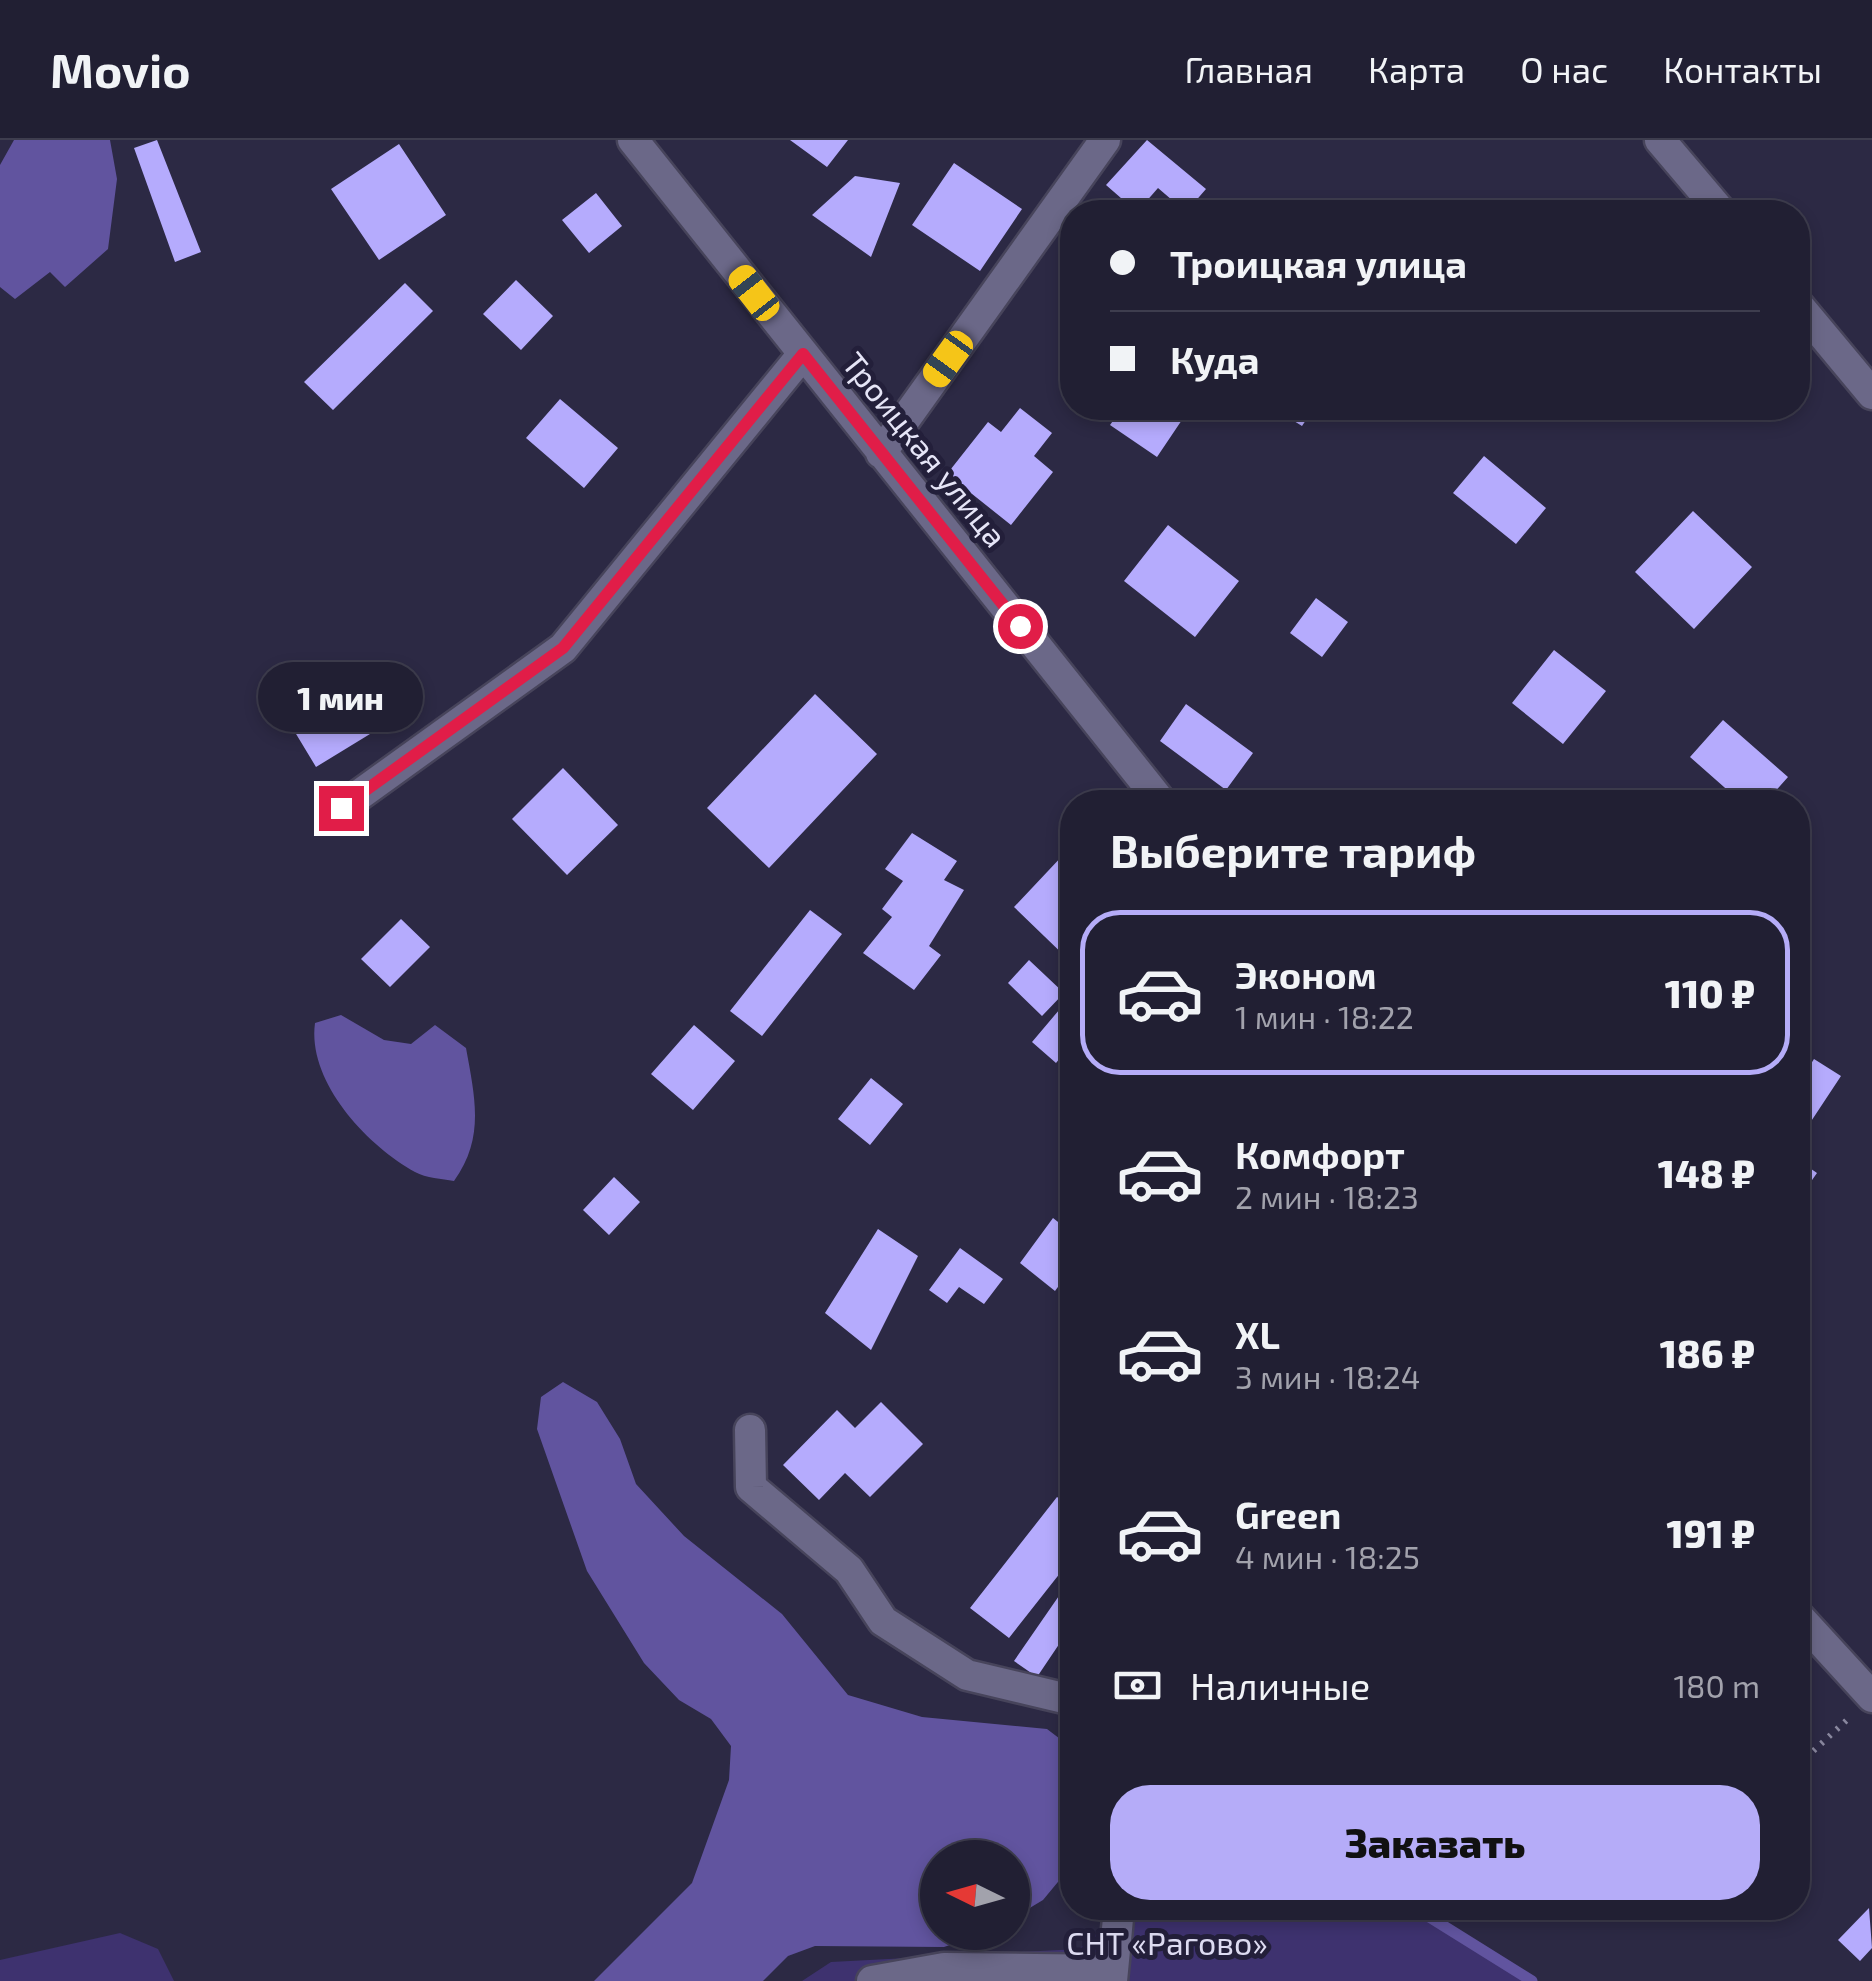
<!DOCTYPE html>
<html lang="ru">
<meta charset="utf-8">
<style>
body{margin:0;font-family:"Exo 2",sans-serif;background:#2d2c3f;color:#f1f3f6;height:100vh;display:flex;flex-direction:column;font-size:38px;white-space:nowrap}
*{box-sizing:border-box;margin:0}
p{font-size:32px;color:#a2a2ac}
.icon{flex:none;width:55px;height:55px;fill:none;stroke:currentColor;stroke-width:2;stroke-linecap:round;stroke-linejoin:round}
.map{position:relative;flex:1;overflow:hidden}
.side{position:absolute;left:1060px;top:650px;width:750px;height:1130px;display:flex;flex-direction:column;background:#211f33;border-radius:40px;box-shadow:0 5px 15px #0003,0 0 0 2px #3e3d4e}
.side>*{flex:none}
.banner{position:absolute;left:1060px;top:60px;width:750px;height:220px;border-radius:40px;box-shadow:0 5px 15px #0003,0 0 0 2px #3e3d4e;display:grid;align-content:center;height:220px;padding:0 50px;background:#211f33}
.needle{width:65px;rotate:275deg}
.controls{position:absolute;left:920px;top:1700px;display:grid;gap:20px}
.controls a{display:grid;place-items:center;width:110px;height:110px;border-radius:50%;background:#211f33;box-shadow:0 5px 15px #0003,0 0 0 2px #3e3d4e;font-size:50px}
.end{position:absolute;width:45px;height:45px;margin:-22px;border:12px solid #e11d48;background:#fff;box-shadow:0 0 0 5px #fff}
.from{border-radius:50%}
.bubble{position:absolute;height:70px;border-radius:35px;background:#211f33;box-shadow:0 5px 15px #0003,0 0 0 2px #3e3d4e;font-size:32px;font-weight:800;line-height:70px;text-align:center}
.car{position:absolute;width:30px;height:60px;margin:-30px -15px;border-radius:12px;box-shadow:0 0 8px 2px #0007;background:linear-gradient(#f5c518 24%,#345 0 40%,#f5c518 0 76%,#345 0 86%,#f5c518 0)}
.banner b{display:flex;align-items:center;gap:35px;height:95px;font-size:38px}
.banner b+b{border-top:2px solid #3e3d4e}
.banner i{width:25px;height:25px;background:#f1f3f6}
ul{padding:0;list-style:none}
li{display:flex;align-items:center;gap:30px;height:165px;margin:0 20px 15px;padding:0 30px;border:5px solid transparent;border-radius:40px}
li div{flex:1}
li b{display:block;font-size:38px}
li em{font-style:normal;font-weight:800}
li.active{border-color:#b5acf8}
li>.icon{width:90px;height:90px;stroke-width:1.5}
h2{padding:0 50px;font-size:45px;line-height:120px}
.pay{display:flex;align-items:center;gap:25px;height:110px;padding:0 50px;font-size:38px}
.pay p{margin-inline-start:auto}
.button{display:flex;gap:20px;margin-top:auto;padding:20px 50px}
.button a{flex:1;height:115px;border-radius:40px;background:#b5acf8;color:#111;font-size:40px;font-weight:800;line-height:115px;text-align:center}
header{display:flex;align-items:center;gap:60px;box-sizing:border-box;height:140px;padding:0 50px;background:#211f33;border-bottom:2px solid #3e3d4e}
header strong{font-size:48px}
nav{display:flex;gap:55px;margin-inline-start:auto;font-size:35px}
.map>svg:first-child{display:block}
.green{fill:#3e326f}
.water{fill:#61549f}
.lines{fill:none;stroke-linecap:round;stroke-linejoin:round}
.stream{stroke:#61549f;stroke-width:11}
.building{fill:#b5abfd}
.minor-casing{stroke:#47445b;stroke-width:35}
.path{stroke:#89879e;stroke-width:6;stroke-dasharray:2.5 8;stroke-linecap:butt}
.minor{stroke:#6b6888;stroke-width:30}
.route{stroke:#e11d48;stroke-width:12}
.labels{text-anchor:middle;stroke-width:10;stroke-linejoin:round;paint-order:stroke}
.street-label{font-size:32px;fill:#e6e5f7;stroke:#231f3a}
.park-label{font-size:32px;fill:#dddbf1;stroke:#231f3a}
</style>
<header>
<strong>Movio</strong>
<nav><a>Главная</a><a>Карта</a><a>О нас</a><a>Контакты</a></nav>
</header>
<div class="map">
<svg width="1872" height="1841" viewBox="0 0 1872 1841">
<rect width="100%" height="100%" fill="#2c2944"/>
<path class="green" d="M1126,1768H1415L1532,1841H802L831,1822L1079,1809Z
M120,1793L158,1809L174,1841H0V1820Z"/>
<path class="water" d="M14,0H110L117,39L108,109L65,147L50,132L15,159L0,147V25Z
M341,875L384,900L411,904L435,885L466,908C475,958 485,998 454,1041C442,1039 426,1038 415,1032C366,1005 307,941 315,883Z
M563,1242L597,1262L620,1299L636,1344L684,1396L782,1474L848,1555L922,1577L1047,1589L1072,1608V1725L1043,1760L1013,1778L1012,1718H938V1792L986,1793L944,1807L815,1806L788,1816L763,1841H594L692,1743L729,1640L731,1606L711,1579L679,1560L644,1523L587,1431L537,1289L541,1257Z"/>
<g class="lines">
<path class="stream" d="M1415,1768L1532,1841"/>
</g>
<path class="building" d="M157,0L201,112L175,122L134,8Z
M790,0H848L827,27Z
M1147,0L1206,49L1186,72L1158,48L1137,72L1106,45Z
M399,4L446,75L379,120L331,49Z
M954,23L1022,69L980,131L912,85Z
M855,36L900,43L871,117L812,75Z
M596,53L622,86L589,113L562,80Z
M516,140L553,176L521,210L483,174Z
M405,143L433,171L333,270L304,242Z
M560,259L618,308L584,348L526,298Z
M1020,268L1052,293L1034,316L1053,332L1011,385L947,334L988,282L1001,292Z
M1122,268H1190L1157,317L1110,285Z
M1273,268H1314L1302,286Z
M1484,316L1546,368L1516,404L1453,353Z
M1693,371L1752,427L1694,489L1635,432Z
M1168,385L1239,441L1195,497L1124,441Z
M1316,458L1348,482L1322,517L1290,493Z
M1554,510L1606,551L1563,604L1512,563Z
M355,530L388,583L316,627L284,574Z
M815,554L877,614L769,728L707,668Z
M1186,564L1253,613L1226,650L1160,601Z
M1723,580L1788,637L1766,662H1741L1690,617Z
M563,628L618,685L567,735L512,679Z
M912,693L957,721L944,740L964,750L929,806L941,815L914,850L863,813L892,777L882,769L903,741L885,729Z
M1064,714L1072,722V823L1014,767Z
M810,770L842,794L762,896L730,871Z
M401,779L430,807L390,847L361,819Z
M1029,820L1064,853L1042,876L1008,843Z
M1065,863L1072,870V903L1056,923L1032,902Z
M694,885L735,921L693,970L651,934Z
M1814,919L1841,936L1804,992L1798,988V944Z
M871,938L903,964L870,1005L838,979Z
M1798,1020L1817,1033L1798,1060Z
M614,1037L640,1062L609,1095L583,1070Z
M1053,1078L1072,1093V1128L1055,1151L1020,1123Z
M878,1089L918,1116L871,1210L825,1173Z
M960,1108L1003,1139L984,1164L959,1147L947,1163L929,1150Z
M881,1262L923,1304L870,1357L845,1333L819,1360L783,1325L837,1270L855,1288Z
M1057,1357L1072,1368V1418L1009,1498L970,1468Z
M1072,1437V1485L1037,1537L1014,1521Z
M1869,1768L1872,1808L1860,1821L1838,1800Z"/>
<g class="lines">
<defs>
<path id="minor" d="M633,0L1161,662
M1660,0L1721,72
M1798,165L1872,254
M881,313L1105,0
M341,668L563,508L803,214
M750,1290L751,1347L849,1430L883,1481L967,1535L1072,1560
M1798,1476L1872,1557
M872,1841L944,1828L1113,1830
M1112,1841L1119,1768"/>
</defs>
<use href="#minor" class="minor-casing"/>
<path class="path" d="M1798,1625L1848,1579"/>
<use href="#minor" class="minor"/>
</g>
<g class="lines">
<path class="route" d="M341,668L563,508L803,214L1020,486"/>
</g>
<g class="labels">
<g class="street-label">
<text transform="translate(924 310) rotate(51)" y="11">Троицкая улица</text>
</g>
<g class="park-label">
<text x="1167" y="1815">СНТ «Рагово»</text>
</g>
</g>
</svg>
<div class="controls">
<a><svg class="needle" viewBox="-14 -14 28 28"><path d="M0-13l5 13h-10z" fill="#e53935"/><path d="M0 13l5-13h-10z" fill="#a2a2ac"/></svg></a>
</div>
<i class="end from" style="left:1020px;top:486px"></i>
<i class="end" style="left:341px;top:668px"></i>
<div class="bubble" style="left:258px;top:522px;width:165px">1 мин</div>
<i class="car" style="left:754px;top:153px;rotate:322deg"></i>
<i class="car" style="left:948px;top:219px;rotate:216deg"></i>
<div class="banner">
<b><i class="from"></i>Троицкая улица</b>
<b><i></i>Куда</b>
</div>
<section class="side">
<h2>Выберите тариф</h2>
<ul>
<li class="active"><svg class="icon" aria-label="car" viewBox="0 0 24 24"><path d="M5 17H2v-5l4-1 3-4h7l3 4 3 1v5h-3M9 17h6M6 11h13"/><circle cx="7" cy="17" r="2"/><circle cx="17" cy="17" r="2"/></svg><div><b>Эконом</b><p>1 мин · 18:22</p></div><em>110 ₽</em></li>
<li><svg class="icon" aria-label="car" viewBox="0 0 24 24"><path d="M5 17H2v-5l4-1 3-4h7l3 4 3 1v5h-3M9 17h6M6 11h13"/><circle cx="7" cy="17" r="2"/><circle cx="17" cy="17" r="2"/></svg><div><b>Комфорт</b><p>2 мин · 18:23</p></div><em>148 ₽</em></li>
<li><svg class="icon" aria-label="car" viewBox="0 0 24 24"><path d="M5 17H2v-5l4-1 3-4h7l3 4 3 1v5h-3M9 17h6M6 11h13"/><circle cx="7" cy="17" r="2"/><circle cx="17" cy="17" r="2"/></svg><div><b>XL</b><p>3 мин · 18:24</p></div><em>186 ₽</em></li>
<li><svg class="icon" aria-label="car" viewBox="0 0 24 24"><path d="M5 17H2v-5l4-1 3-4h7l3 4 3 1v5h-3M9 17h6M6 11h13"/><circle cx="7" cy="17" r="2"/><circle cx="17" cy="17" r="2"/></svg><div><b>Green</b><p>4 мин · 18:25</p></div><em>191 ₽</em></li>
</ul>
<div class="pay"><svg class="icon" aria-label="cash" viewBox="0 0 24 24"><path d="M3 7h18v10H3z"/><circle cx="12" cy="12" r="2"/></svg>Наличные<p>180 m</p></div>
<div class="button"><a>Заказать</a></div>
</section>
</div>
